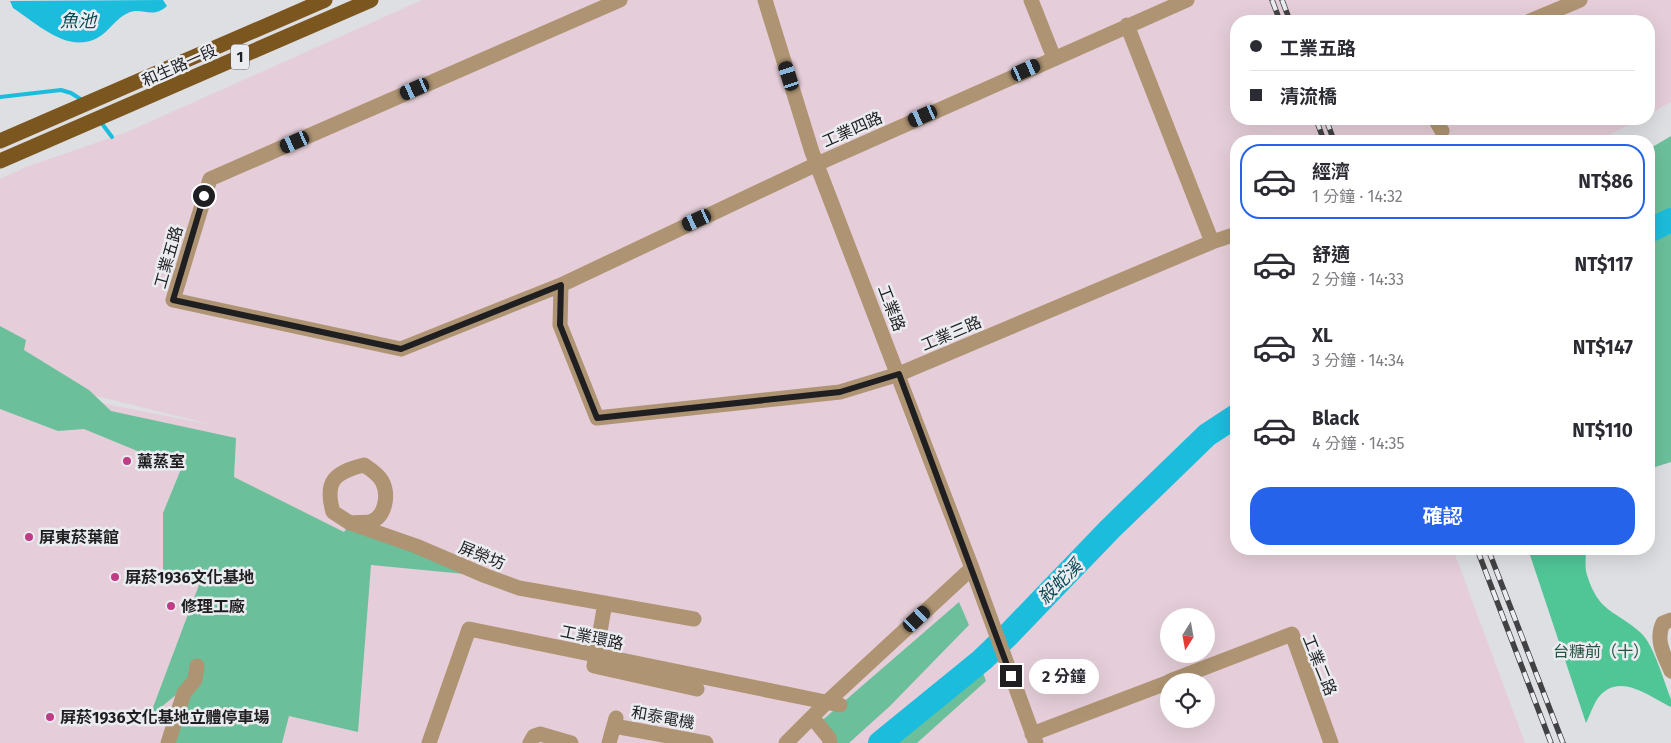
<!DOCTYPE html>
<html lang="zh-TW">
<meta charset="utf-8">
<style>
body{margin:0;font-family:"Fira Sans","Noto Sans TC",sans-serif;background:#f7f7f7;color:#2b2b33;height:100vh;display:flex;flex-direction:column;font-size:19px;white-space:nowrap}
*{box-sizing:border-box;margin:0}
p{font-size:16px;color:#7c7c81}
.icon{flex:none;width:28px;height:28px;fill:none;stroke:currentColor;stroke-width:2;stroke-linecap:round;stroke-linejoin:round}
.map{position:relative;flex:1;overflow:hidden}
.details{position:absolute;left:1230px;top:135px;width:425px;height:420px;display:flex;flex-direction:column;background:#fff;border-radius:20px;box-shadow:0 5px 20px #0002}
.details>*{flex:none}
.top-card{position:absolute;left:1230px;top:15px;width:425px;height:110px;border-radius:20px;box-shadow:0 5px 20px #0002;display:grid;align-content:center;height:110px;padding:0 20px;background:#fff}
.needle{width:32px;rotate:191deg}
.controls{position:absolute;left:1160px;top:608px;display:grid;gap:10px}
.controls a{display:grid;place-items:center;width:55px;height:55px;border-radius:50%;background:#fff;box-shadow:0 5px 20px #0002;font-size:25px}
.end{position:absolute;width:22px;height:22px;margin:-11px;border:6px solid #1f1f21;background:#fff;box-shadow:0 0 0 2px #fff}
.from{border-radius:50%}
.bubble{position:absolute;height:35px;border-radius:18px;background:#fff;box-shadow:0 5px 20px #0002;font-size:16px;font-weight:700;line-height:35px;text-align:center}
.car{position:absolute;width:15px;height:30px;margin:-15px -8px;border-radius:6px;box-shadow:0 0 4px 1px #0007;background:linear-gradient(#222 24%,#8ab4d8 0 40%,#222 0 76%,#8ab4d8 0 86%,#222 0)}
.top-card b{display:flex;align-items:center;gap:18px;height:48px;font-size:19px}
.top-card b+b{border-top:1px solid #e1e1e2}
.top-card i{width:12px;height:12px;background:#2b2b33}
ul{padding:9px 0 0;list-style:none}
li{display:flex;align-items:center;gap:15px;height:75px;margin:0 10px 8px;padding:0 10px;border:2px solid transparent;border-radius:20px}
li div{flex:1}
li b{display:block;font-size:19px}
li em{font-style:normal;font-weight:700}
li.current{border-color:#2563eb}
li>.icon{width:45px;height:45px;stroke-width:1.5}
.action{display:flex;gap:10px;margin-top:auto;padding:10px 20px}
.action a{flex:1;height:58px;border-radius:20px;background:#2563eb;color:#fff;font-size:20px;font-weight:700;line-height:58px;text-align:center}
.map>svg:first-child{display:block}
.industrial{fill:#e5ced9;fill-rule:evenodd}
.green{fill:#6bc09b}
.forest{fill:#50c697}
.water{fill:#1cbddc}
.lines{fill:none;stroke-linecap:round;stroke-linejoin:round}
.stream{stroke:#1cbddc;stroke-width:4}
.river{stroke:#1cbddc;stroke-width:24}
.minor{stroke:#ae9472;stroke-width:15}
.major{stroke:#7c561f;stroke-width:15}
.rail-casing{stroke:#424245;stroke-width:5.5}
.rail{stroke:#ebecf0;stroke-width:4;stroke-dasharray:11;stroke-linecap:butt}
.route{stroke:#1f1f21;stroke-width:6}
.poi-dot{fill:#bf3d86;stroke:#ebecf0;stroke-width:2}
.labels{text-anchor:middle;stroke-width:5;stroke-linejoin:round;paint-order:stroke}
.shield{fill:#ebecf0;stroke:#5c5c5f;stroke-width:1}
.shield-label{font-size:15px;font-weight:bold;fill:#1f1f21}
.street-label{font-size:16px;fill:#1f1f21;stroke:#ebecf0}
.poi-label{font-size:16px;font-weight:bold;fill:#1f1f21;stroke:#ebecf0;text-anchor:start}
.park-label{font-size:16px;fill:#255441;stroke:#ebecf0}
.water-label{font-size:18px;font-style:italic;fill:#084955;stroke:#ebecf0}
</style>
<div class="map">
<svg width="1671" height="743" viewBox="0 0 1671 743">
<rect width="100%" height="100%" fill="#dedfe3"/>
<path class="industrial" d="M422,0H1671V102L1649,114V21H1236V119H1640L1598,141H1236V549H1453L1525,743H0V383L217,426L0,372V179L26,167L127,132ZM1169,616H1206V654H1169ZM1169,681H1206V719H1169Z"/>
<path class="green" d="M1671,136V462L1649,469V149Z
M0,326L26,340L24,350L89,390L111,411L236,438L234,477L344,532L350,523L486,576L371,565L358,732L289,716L282,743H168L187,686L155,712L152,710L199,585L163,571V513L181,469L84,429L58,431L0,409Z
M959,602L969,625L890,706L849,743H830L818,724Z
M981,667L986,681L917,743H897Z"/>
<path class="forest" d="M1528,549H1585C1587,557 1584,566 1587,575C1599,614 1616,610 1641,633C1654,645 1664,682 1671,699V707C1649,696 1618,671 1598,698C1593,705 1590,715 1586,723Z"/>
<path class="water" d="M163,0L167,6C152,20 141,6 128,13C117,18 111,28 102,35C71,57 39,25 13,8L10,1Z"/>
<g class="lines">
<path class="stream" d="M0,97L61,90L71,93L82,100
M100,121L112,137"/>
<path class="river" d="M1649,231L1671,220
M880,743L982,660L1009,634L1110,529L1207,435L1236,416"/>
<path class="minor" d="M620,0L210,179L173,300L401,349L561,285L817,164L1187,0
M765,0L812,152L972,568L1036,743
M1031,0L1054,58
M1530,21L1580,0
M1435,119L1442,131
M1212,242L1236,234
M561,285L560,325L597,418L840,392L899,374L1212,242L1127,25
M350,523C356,522 364,523 370,522C386,517 389,494 382,481C378,474 370,469 364,465C335,472 324,481 333,512L350,523L416,546L486,576L519,588L694,619
M605,603L594,666L697,689
M1671,620L1663,623C1655,640 1664,655 1671,671
M1170,681L1292,634L1331,743
M812,717L829,738L830,743
M614,726L706,743
M1032,734L1169,682
M168,743L184,693L195,680L197,666
M429,743L469,629L840,705
M530,743L534,736L540,734L571,743
M609,743L616,718
M786,743L826,703L972,568"/>
<path class="major" d="M0,141L325,0
M0,161L371,0"/>
<defs>
<path id="rail" d="M1272,0L1280,21
M1282,0L1290,21
M1316,119L1324,141
M1326,119L1334,141
M1477,549L1551,743
M1488,549L1563,743"/>
</defs>
<use href="#rail" class="rail-casing"/>
<use href="#rail" class="rail"/>
</g>
<g class="lines">
<path class="route" d="M204,196L173,300L401,349L561,285L560,325L597,418L840,392L899,374L1011,676"/>
</g>
<g class="poi-dot">
<circle cx="127" cy="461" r="5"/>
<circle cx="29" cy="537" r="5"/>
<circle cx="115" cy="577" r="5"/>
<circle cx="171" cy="606" r="5"/>
<circle cx="50" cy="717" r="5"/>
</g>
<g class="labels">
<rect class="shield" x="231" y="44.5" width="18" height="25" rx="4"/>
<g class="shield-label">
<text x="240" y="62">1</text>
</g>
<g class="street-label">
<text transform="translate(179 65) rotate(-24)" y="6">和生路一段</text>
<text transform="translate(852 129) rotate(-24)" y="6">工業四路</text>
<text transform="translate(168 257) rotate(-74)" y="6">工業五路</text>
<text transform="translate(892 308) rotate(69)" y="6">工業路</text>
<text transform="translate(951 333) rotate(-23)" y="6">工業三路</text>
<text transform="translate(482 555) rotate(22)" y="6">屏榮坊</text>
<text transform="translate(592 637) rotate(12)" y="6">工業環路</text>
<text transform="translate(1320 665) rotate(68)" y="6">工業二路</text>
<text transform="translate(663 717) rotate(10)" y="6">和泰電機</text>
</g>
<g class="poi-label">
<text x="137" y="467">薰蒸室</text>
<text x="39" y="543">屏東菸葉館</text>
<text x="125" y="583">屏菸1936文化基地</text>
<text x="181" y="612">修理工廠</text>
<text x="60" y="723">屏菸1936文化基地立體停車場</text>
</g>
<g class="park-label">
<text x="1601" y="657">台糖前（十）</text>
</g>
<g class="water-label">
<text x="78" y="27">魚池</text>
<text transform="translate(1060 582) rotate(-45)" y="6">殺蛇溪</text>
</g>
</g>
</svg>
<div class="controls">
<a><svg class="needle" viewBox="-14 -14 28 28"><path d="M0-13l5 13h-10z" fill="#e53935"/><path d="M0 13l5-13h-10z" fill="#7c7c81"/></svg></a>
<a><svg class="icon" aria-label="locate" viewBox="0 0 24 24"><circle cx="12" cy="12" r="6"/><path d="M12 2v4M12 18v4M2 12h4M18 12h4"/></svg></a>
</div>
<i class="end from" style="left:204px;top:196px"></i>
<i class="end" style="left:1011px;top:676px"></i>
<div class="bubble" style="left:1029px;top:659px;width:70px">2 分鐘</div>
<i class="car" style="left:1026px;top:70px;rotate:66deg"></i>
<i class="car" style="left:789px;top:76px;rotate:342deg"></i>
<i class="car" style="left:415px;top:89px;rotate:246deg"></i>
<i class="car" style="left:923px;top:116px;rotate:246deg"></i>
<i class="car" style="left:295px;top:142px;rotate:246deg"></i>
<i class="car" style="left:697px;top:220px;rotate:245deg"></i>
<i class="car" style="left:917px;top:619px;rotate:47deg"></i>
<div class="top-card">
<b><i class="from"></i>工業五路</b>
<b><i></i>清流橋</b>
</div>
<section class="details">
<ul>
<li class="current"><svg class="icon" aria-label="car" viewBox="0 0 24 24"><path d="M5 17H2v-5l4-1 3-4h7l3 4 3 1v5h-3M9 17h6M6 11h13"/><circle cx="7" cy="17" r="2"/><circle cx="17" cy="17" r="2"/></svg><div><b>經濟</b><p>1 分鐘 · 14:32</p></div><em>NT$86</em></li>
<li><svg class="icon" aria-label="car" viewBox="0 0 24 24"><path d="M5 17H2v-5l4-1 3-4h7l3 4 3 1v5h-3M9 17h6M6 11h13"/><circle cx="7" cy="17" r="2"/><circle cx="17" cy="17" r="2"/></svg><div><b>舒適</b><p>2 分鐘 · 14:33</p></div><em>NT$117</em></li>
<li><svg class="icon" aria-label="car" viewBox="0 0 24 24"><path d="M5 17H2v-5l4-1 3-4h7l3 4 3 1v5h-3M9 17h6M6 11h13"/><circle cx="7" cy="17" r="2"/><circle cx="17" cy="17" r="2"/></svg><div><b>XL</b><p>3 分鐘 · 14:34</p></div><em>NT$147</em></li>
<li><svg class="icon" aria-label="car" viewBox="0 0 24 24"><path d="M5 17H2v-5l4-1 3-4h7l3 4 3 1v5h-3M9 17h6M6 11h13"/><circle cx="7" cy="17" r="2"/><circle cx="17" cy="17" r="2"/></svg><div><b>Black</b><p>4 分鐘 · 14:35</p></div><em>NT$110</em></li>
</ul>
<div class="action"><a>確認</a></div>
</section>
</div>
